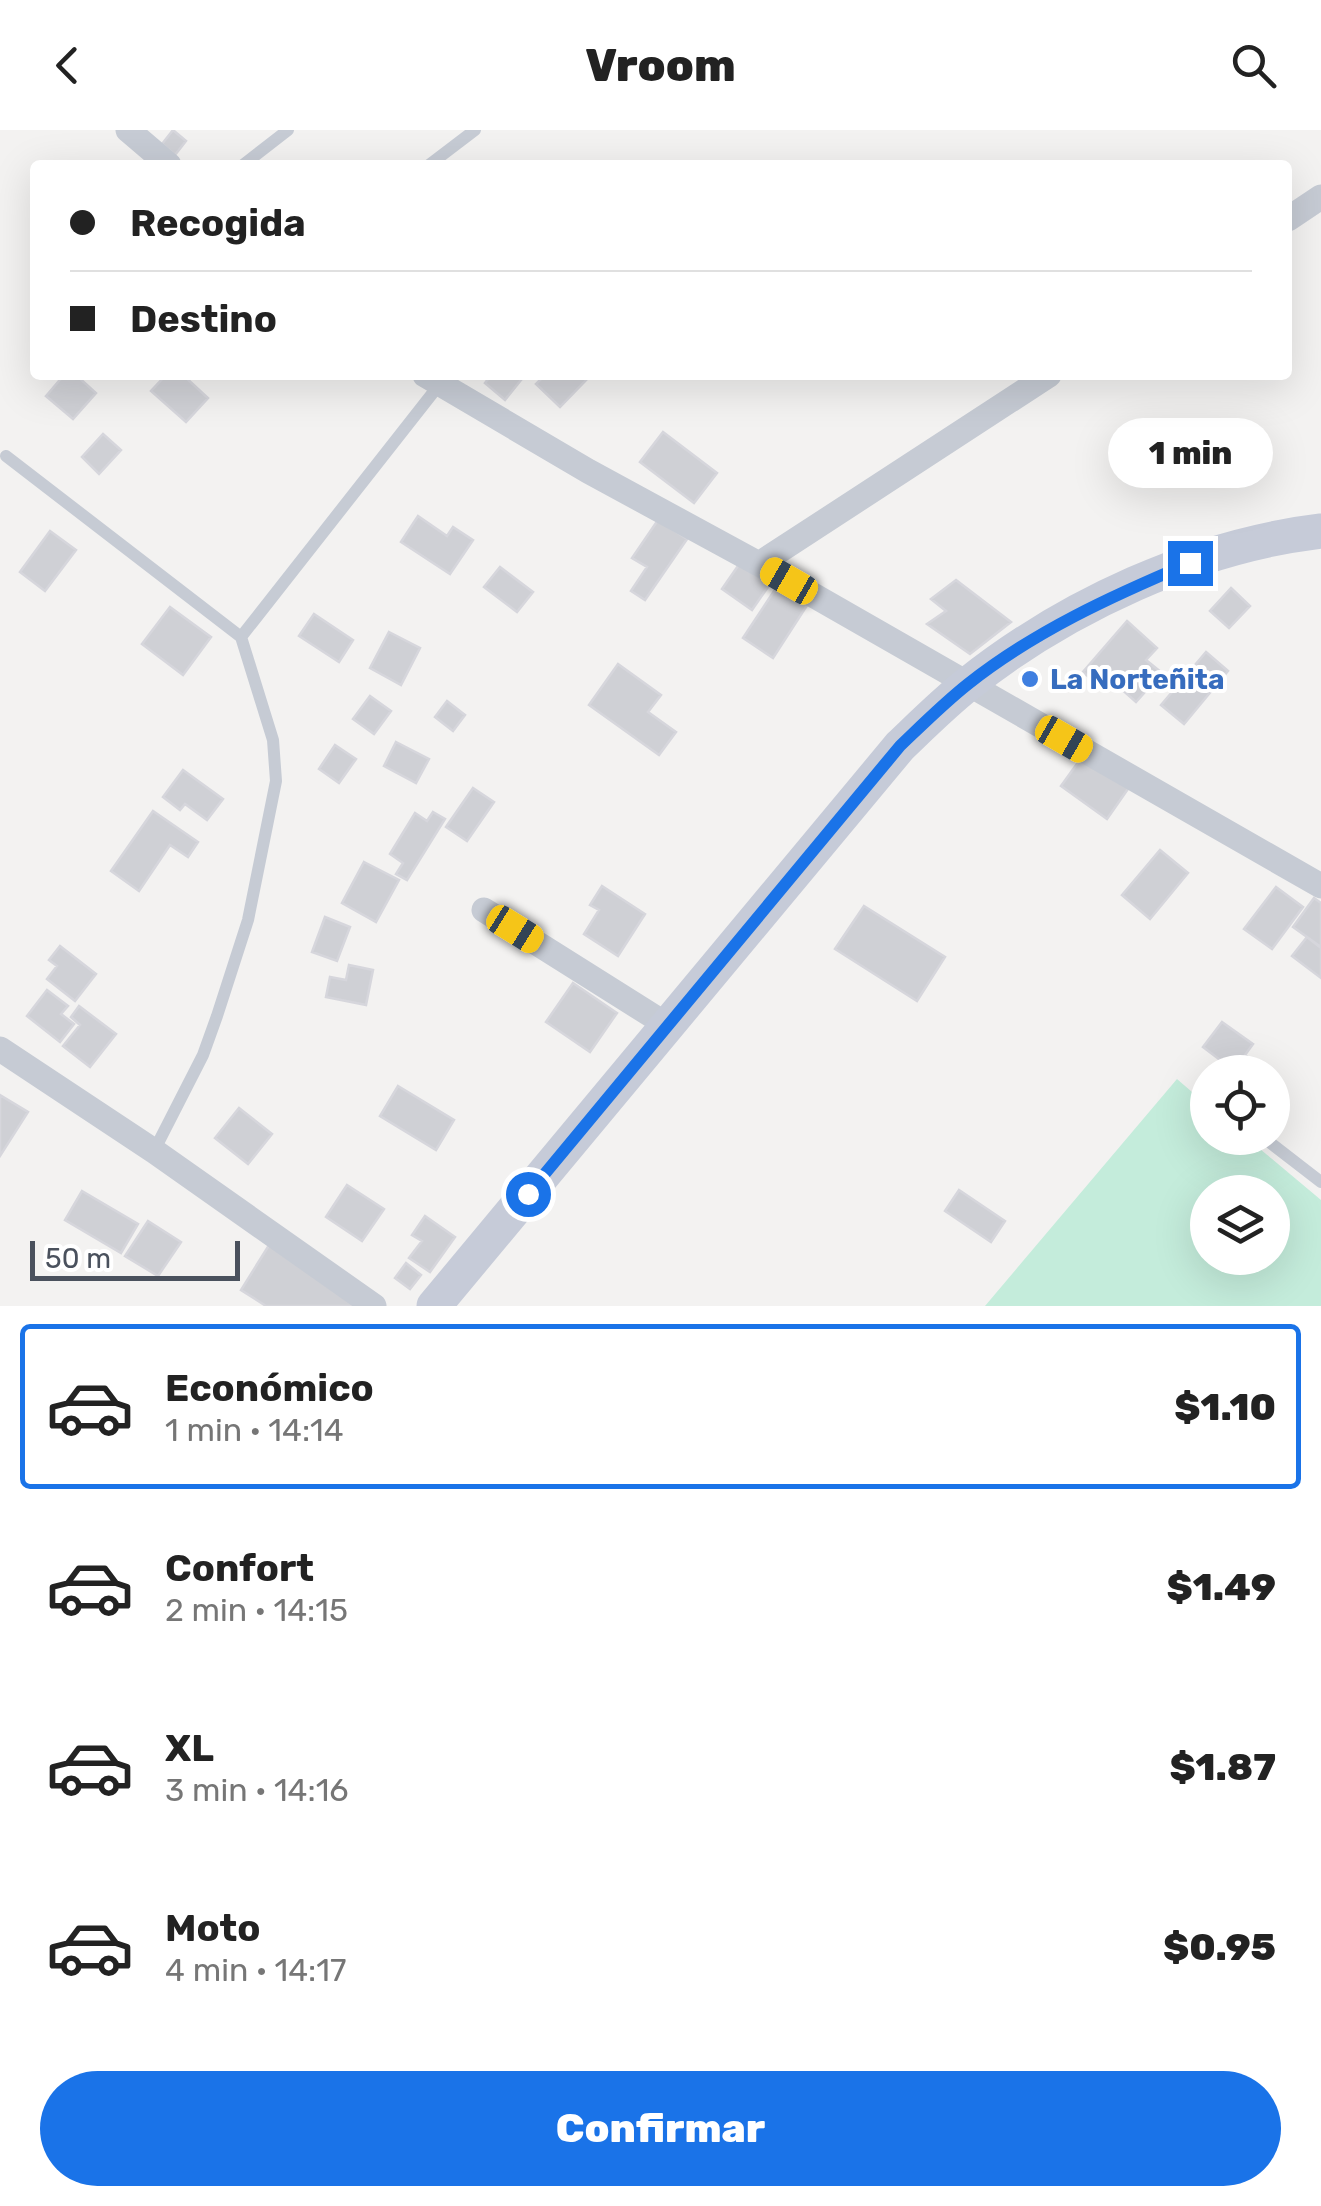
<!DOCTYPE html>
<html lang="es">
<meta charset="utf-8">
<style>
body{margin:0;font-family:Rubik,sans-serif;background:#f6f6f6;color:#222;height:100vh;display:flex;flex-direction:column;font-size:38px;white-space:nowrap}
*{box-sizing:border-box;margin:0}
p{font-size:32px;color:#767676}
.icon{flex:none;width:55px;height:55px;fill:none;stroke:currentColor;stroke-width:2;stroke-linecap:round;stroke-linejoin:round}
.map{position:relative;height:1176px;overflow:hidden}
.drawer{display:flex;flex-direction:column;background:#fff;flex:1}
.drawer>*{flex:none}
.top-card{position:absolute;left:30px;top:30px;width:1262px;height:220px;border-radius:10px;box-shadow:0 10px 40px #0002;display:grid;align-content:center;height:220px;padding:0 40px;background:#fff}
.tools{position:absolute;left:1190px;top:925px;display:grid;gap:20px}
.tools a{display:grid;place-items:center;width:100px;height:100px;border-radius:50%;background:#fff;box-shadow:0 10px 40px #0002;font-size:50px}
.scale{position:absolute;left:30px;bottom:25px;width:210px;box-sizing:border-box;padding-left:10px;border:5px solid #4a515d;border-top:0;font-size:28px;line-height:35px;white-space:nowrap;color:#4a515d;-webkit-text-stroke:8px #fff;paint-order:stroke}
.end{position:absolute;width:45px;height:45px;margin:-22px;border:12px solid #1a73e8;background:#fff;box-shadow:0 0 0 5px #fff}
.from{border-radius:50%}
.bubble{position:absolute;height:70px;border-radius:35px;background:#fff;box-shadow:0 10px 40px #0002;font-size:32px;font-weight:800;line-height:70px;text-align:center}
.car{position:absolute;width:30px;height:60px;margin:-30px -15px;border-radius:12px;box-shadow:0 0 8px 2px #0007;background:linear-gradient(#f5c518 24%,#345 0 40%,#f5c518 0 76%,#345 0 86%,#f5c518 0)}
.top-card b{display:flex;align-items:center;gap:35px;height:95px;font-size:38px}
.top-card b+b{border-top:2px solid #e0e0e0}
.top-card i{width:25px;height:25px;background:#222}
ul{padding:18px 0 0;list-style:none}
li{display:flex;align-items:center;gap:30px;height:165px;margin:0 20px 15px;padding:0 20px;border:5px solid transparent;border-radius:10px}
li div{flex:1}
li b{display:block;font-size:38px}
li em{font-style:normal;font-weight:800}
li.selected{border-color:#1a73e8}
li>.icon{width:90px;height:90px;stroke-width:1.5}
.cta{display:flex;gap:20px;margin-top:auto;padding:20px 40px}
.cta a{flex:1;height:115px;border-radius:60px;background:#1a73e8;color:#fff;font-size:40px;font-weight:800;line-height:115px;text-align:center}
header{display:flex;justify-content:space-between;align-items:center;height:130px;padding:0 40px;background:#fff;font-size:45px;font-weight:800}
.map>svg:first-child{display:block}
.garden{fill:#c4ecdb;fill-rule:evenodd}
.building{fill:#cfd0d5;stroke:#d6d6dc;stroke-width:2.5}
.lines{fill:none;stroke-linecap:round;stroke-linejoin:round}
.lane{stroke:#c6cbd4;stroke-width:12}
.street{stroke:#c6cbd4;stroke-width:25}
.secondary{stroke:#c6cbd8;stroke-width:35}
.route{stroke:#1a73e8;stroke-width:12}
.shop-dot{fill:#3f7fe0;stroke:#fff;stroke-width:4}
.labels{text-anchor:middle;stroke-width:8;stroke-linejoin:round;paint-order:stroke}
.shop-label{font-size:28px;font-weight:bold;fill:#366cbe;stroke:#fff;text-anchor:start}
</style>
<header><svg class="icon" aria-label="back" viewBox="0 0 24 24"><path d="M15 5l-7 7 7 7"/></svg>Vroom<svg class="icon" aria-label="search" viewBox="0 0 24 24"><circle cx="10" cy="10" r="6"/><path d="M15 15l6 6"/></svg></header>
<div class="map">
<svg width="1321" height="1176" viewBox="0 0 1321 1176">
<rect width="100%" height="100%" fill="#f3f2f1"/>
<path class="garden" d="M1177,949L1207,975L1208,1008H1247L1321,1070V1176H985ZM1208,1062H1272V1128H1208Z"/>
<path class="building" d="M173,0L186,11L175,25L162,14Z
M64,245H76L96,263L73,289L46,266Z
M166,245H183L208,268L186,292L151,261Z
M491,245H525L505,270L485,253Z
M545,245H591L560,277L536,254Z
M663,302L717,343L694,373L640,332Z
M103,304L121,320L99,344L82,327Z
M418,386L447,406L453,397L473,410L450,444L401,412Z
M658,390L687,409L645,470L631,461L647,437L632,428Z
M50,401L76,420L45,461L20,442Z
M740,433L770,454L752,480L722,459Z
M500,437L533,462L517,482L484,457Z
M956,450L1011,492L970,524L927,494L946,481L931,469Z
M778,455L808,474L773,528L743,508Z
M1231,458L1250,476L1229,498L1210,481Z
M170,477L211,507L183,545L142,514Z
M314,484L353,510L339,532L299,506Z
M1127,491L1157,518L1146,530L1162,543L1136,572L1109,548L1100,557L1083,542Z
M389,502L420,518L401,555L370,538Z
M1206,522L1228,541L1184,594L1161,575Z
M618,534L661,565L648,582L676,602L659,625L589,575Z
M370,566L391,581L374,604L353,589Z
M447,571L465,585L453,601L435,587Z
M396,612L429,629L416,653L384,636Z
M335,615L356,629L339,653L319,639Z
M1084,624L1130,656L1107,689L1061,656Z
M183,640L223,669L207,690L185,674L180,680L163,667Z
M473,658L494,672L467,711L446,697Z
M153,681L198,712L188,727L170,715L139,761L111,741Z
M433,682L445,689L407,750L396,744L403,733L390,724L415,683L427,691Z
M1160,720L1188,743L1150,789L1122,765Z
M364,732L399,750L376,792L342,773Z
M602,756L645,784L618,826L584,804L599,780L590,775Z
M1276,757L1303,777L1272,819L1244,799Z
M1314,768L1321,773V817L1293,797Z
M864,776L945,827L917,871L835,819Z
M325,787L350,797L337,831L312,822Z
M1307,807L1321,818V848L1292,826Z
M60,816L96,844L75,871L47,849L57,836L49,830Z
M349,835L373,840L366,875L326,867L330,847L346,850Z
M573,853L617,883L590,922L546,892Z
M47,860L68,876L61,884L74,894L60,912L27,886Z
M79,876L116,904L90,937L63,916L80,895L71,887Z
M1222,892L1253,914L1245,925L1265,939L1263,942H1224L1228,936L1203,917Z
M398,956L454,990L436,1020L380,986Z
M0,965L28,982L0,1026Z
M239,978L272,1004L248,1034L215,1008Z
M347,1055L384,1079L362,1111L326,1087Z
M959,1060L1005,1091L991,1112L945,1081Z
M82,1061L138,1094L121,1123L65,1090Z
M425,1086L455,1107L430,1142L409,1128L422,1111L412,1105Z
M148,1091L181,1112L158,1146L125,1126Z
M271,1112L358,1166L352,1176H266L241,1160Z
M406,1133L421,1145L410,1159L395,1148Z"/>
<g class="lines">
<path class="lane" d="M243,35L288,0
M429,35L475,0
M6,326L241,507
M1206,962L1208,963
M1264,1008L1321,1052
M154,1021L203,925L217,886L248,790L276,651L273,610L241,507L439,255"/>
<path class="street" d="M128,0L169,35
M1288,89L1321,67
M425,245L588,341L759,434L1321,756
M759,434L1049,245
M484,780L667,895
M0,919L154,1021L374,1176"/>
<path class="secondary" d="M434,1176L900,616C922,595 944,573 968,554C1066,476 1196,416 1321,401"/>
</g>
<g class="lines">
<path class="route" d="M528,1064L900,616C922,595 944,573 968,554C1035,501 1112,466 1190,433"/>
</g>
<circle class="shop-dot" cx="1030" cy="549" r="10"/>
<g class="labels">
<g class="shop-label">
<text x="1050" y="559">La Norteñita</text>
</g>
</g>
</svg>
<div class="tools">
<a><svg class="icon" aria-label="locate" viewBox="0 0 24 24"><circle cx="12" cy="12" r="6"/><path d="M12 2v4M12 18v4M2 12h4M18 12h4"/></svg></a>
<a><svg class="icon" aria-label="layers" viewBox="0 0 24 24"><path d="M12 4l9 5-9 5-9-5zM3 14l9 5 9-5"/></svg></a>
</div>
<div class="scale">50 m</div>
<i class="end from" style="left:528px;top:1064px"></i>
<i class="end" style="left:1190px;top:433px"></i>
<div class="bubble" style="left:1108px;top:288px;width:165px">1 min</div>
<i class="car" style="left:789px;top:451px;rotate:300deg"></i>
<i class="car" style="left:1064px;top:609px;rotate:120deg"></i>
<i class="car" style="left:515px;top:799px;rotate:122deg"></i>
<div class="top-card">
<b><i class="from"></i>Recogida</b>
<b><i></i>Destino</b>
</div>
</div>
<section class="drawer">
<ul>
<li class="selected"><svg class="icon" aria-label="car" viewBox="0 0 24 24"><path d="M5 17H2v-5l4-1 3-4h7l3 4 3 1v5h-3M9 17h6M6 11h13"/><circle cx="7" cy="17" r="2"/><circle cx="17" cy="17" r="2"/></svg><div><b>Económico</b><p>1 min · 14:14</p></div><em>$1.10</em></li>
<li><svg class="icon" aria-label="car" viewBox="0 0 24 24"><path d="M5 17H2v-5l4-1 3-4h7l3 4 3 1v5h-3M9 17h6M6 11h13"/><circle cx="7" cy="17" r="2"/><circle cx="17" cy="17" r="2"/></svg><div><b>Confort</b><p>2 min · 14:15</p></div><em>$1.49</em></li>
<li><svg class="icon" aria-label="car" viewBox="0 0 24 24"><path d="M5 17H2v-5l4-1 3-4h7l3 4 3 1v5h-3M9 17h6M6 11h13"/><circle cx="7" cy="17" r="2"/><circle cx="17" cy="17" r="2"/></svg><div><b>XL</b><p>3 min · 14:16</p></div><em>$1.87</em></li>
<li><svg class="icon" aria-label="car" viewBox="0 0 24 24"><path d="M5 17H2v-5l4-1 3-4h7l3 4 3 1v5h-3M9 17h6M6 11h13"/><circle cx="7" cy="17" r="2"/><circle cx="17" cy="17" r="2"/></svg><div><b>Moto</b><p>4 min · 14:17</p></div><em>$0.95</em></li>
</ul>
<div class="cta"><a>Confirmar</a></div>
</section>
